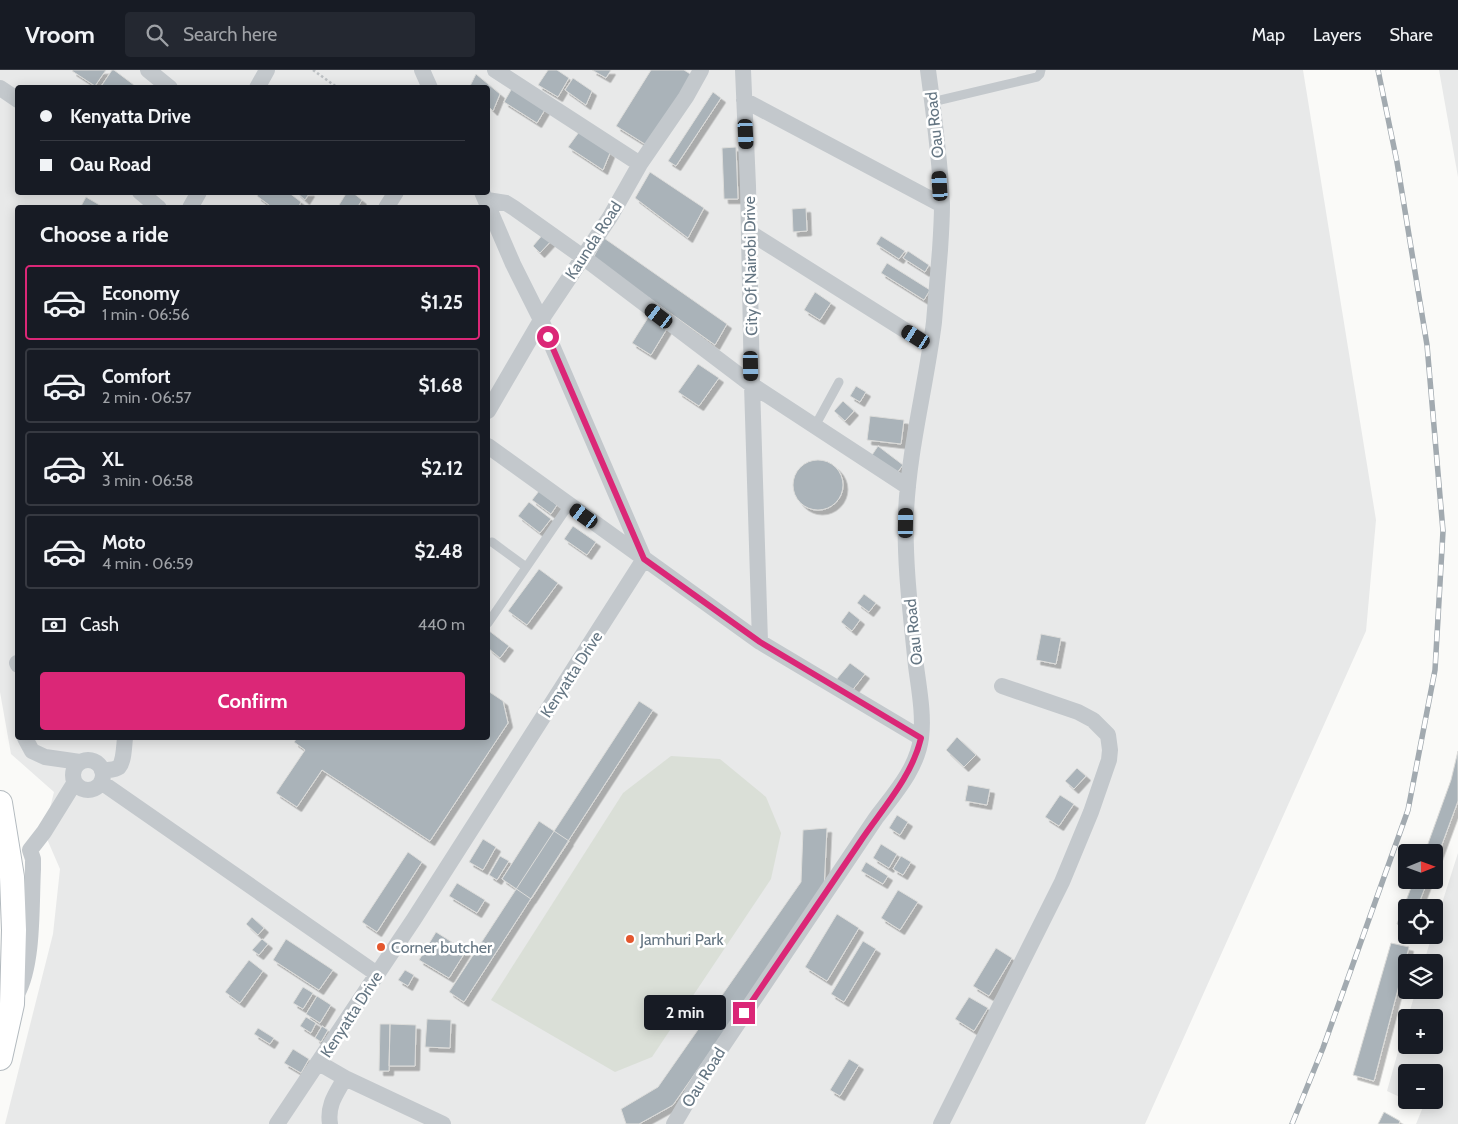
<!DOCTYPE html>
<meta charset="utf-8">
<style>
body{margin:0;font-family:Cabin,sans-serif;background:#242831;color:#f1f3f6;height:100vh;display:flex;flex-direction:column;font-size:19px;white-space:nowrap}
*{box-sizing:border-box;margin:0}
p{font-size:16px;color:#9ea1a6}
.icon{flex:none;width:28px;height:28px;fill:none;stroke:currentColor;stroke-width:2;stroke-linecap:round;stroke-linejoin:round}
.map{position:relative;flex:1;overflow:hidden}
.drawer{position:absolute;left:15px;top:135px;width:475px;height:535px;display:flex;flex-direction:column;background:#171b24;border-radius:5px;box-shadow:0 2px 12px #0003}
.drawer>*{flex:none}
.banner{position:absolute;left:15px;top:15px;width:475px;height:110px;border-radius:5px;box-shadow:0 2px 12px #0003;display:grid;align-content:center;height:110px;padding:0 25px;background:#171b24}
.needle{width:32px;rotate:89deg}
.buttons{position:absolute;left:1398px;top:774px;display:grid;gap:10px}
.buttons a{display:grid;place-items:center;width:45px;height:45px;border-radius:5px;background:#171b24;box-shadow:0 2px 12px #0003;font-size:25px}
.end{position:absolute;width:22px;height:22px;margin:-11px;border:6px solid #db2777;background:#fff;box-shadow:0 0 0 2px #fff}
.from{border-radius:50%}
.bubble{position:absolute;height:35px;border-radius:5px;background:#171b24;box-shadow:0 2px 12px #0003;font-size:16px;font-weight:700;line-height:35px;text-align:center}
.car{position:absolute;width:15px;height:30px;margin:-15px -8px;border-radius:6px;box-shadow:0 0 4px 1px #0007;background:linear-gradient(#222 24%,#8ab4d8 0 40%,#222 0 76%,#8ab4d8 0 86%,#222 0)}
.banner b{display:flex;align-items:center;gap:18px;height:48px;font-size:19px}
.banner b+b{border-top:1px solid #363941}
.banner i{width:12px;height:12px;background:#f1f3f6}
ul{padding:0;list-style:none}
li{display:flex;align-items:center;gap:15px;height:75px;margin:0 10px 8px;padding:0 15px;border:2px solid #363941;border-radius:5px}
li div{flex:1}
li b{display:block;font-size:19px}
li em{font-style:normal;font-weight:700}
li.active{border-color:#db2777}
li>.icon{width:45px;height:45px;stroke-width:1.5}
h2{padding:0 25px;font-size:22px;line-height:60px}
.pay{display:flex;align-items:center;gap:12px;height:55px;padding:0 25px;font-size:19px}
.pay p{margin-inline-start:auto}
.cta{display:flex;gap:10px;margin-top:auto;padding:10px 25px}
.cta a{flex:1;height:58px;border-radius:5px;background:#db2777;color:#fff;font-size:20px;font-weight:700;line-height:58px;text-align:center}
header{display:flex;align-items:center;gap:30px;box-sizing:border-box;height:70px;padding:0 25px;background:#171b24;border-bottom:1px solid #363941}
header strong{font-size:24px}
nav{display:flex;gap:28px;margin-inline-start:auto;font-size:18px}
.search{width:350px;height:45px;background:#242831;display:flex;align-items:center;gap:12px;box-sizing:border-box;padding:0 18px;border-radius:5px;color:#9ea1a6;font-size:19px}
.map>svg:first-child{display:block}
.built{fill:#e8e9e9;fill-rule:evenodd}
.green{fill:#dadfd7}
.building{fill:#aab3b9;stroke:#dcdcda;filter:url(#shadow)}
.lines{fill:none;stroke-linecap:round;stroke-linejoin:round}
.secondary-casing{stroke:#b3babf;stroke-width:26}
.path{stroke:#bbbfc2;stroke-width:2.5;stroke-dasharray:2.5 2.5;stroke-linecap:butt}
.lane{stroke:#c3c8cc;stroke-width:9}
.street{stroke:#c3c8cc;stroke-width:16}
.secondary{stroke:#fff;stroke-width:24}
.rail-casing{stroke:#a2aab0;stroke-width:5.5}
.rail{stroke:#fff;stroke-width:4;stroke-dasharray:11;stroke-linecap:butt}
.route{stroke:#db2777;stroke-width:6}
.poi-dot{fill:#e4572e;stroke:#fff;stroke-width:2}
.labels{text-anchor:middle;stroke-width:5;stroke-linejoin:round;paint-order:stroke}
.street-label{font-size:16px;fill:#657683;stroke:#fff}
.poi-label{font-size:16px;fill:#657683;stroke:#fff;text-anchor:start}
</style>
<header>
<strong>Vroom</strong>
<div class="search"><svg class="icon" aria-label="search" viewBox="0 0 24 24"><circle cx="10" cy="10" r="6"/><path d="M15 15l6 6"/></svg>Search here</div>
<nav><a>Map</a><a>Layers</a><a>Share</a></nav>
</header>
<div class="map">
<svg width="1458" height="1054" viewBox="0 0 1458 1054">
<defs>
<filter id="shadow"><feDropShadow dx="4.5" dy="4.5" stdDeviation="0" flood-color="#0004"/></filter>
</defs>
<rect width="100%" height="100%" fill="#fafaf8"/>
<path class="built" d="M0,0H1303L1376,450L1366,561L1145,1054H5L53,864L60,799L44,762L54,722L11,684L0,622ZM18,18H488V122H18ZM18,138H488V668H18Z
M1439,0H1458V107Z
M1458,783V1054H1416L1423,1037L1407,1030H1434V1002H1406V1030L1387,1021L1406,953V975H1434V948L1408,947L1416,920H1434V892H1424L1432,865H1434L1436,852Z"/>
<path class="green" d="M671,686L720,689L766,727L781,763L771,809L652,987L615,1002L491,930L623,723Z"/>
<path class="building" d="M73,0H106L95,16L72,1Z
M112,0H114L138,18H100Z
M548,0H557L569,8L558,27L538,15Z
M592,0H611L606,8Z
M651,0H684L692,5L648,76L616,56Z
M476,4L500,24L493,41L488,36V18H469Z
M573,8L592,21L586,35L565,20Z
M515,13L549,33L537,53L504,32Z
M713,22L721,28L676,96L668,91Z
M579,62L610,83L603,100L568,77Z
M736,77L738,129H724L722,78Z
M650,102L704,138L688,168L635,128Z
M259,122H288L301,132L298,138H273L257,126Z
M296,122H310L305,130Z
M347,122H352L362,130L357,138H342L339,135Z
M86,127L103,137V138H80Z
M806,138L807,161L793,162L792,139Z
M544,163L552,170L540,183L533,176Z
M881,166L905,181L899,189L876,174Z
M604,168L727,254L715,275L593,188Z
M908,181L929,195L925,202L903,188Z
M887,193L930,220L924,230L881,203Z
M815,222L831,233L820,250L804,240Z
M649,246L668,257L651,285L632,273Z
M698,294L719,308L699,336L678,322Z
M856,316L866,322L860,332L850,326Z
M843,331L854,341L845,351L834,341Z
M870,346L904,350L901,374L867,370Z
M878,376L903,395L897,403L872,385Z
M793 415a25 25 0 1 1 50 0a25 25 0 1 1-50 0Z
M539,421L557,435L551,444L532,430Z
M529,432L551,449L540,463L518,446Z
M573,456L596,472L587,485L564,469Z
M539,499L558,513L527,555L508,541Z
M864,524L876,533L869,542L857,533Z
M849,541L860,550L852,561L841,552Z
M488,560L509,576L500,588L488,578Z
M1041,564L1061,568L1056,594L1036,590Z
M850,593L865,604L851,622L836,610Z
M488,621L503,631L508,653L430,771L322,700L297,737L276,723L305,680L294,672L297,668H488Z
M639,631L653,640L464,932L449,922Z
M957,667L976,685L964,697L946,680Z
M1458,681V731L1434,796V782H1425L1451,710Z
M1077,698L1086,706L1074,719L1065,711Z
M968,715L990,719L987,735L965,731Z
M1060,725L1074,734L1059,756L1045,747Z
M897,745L908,752L900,765L889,758Z
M539,751L569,771L531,829L502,809Z
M827,758L824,819L673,1035L639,1054H626L621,1039L658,1017L801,812L803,760Z
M483,769L496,777L483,800L469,792Z
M881,774L897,784L889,798L873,788Z
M408,782L422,792L377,862L362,852Z
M500,786L509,791L497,810L489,805Z
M901,786L911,792L903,805L893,799Z
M866,792L888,806L883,814L861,801Z
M1414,810H1428L1417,838H1406V857L1397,854Z
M457,813L485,830L477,843L449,826Z
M898,820L918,832L900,860L881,848Z
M837,844L859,858L827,911L805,897Z
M252,847L264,858L258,865L246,854Z
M436,862L466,881L449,908L419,890Z
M262,869L268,874L259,885L252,880Z
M286,869L333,900L319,920L273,890Z
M863,871L876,879L844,932L831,924Z
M1391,873L1409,877L1374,1011L1353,1005Z
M996,878L1012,888L989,926L973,916Z
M249,890L263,901L240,933L225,922Z
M405,900L414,905L408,916L398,910Z
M303,917L313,923L303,939L293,933Z
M317,926L331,935L320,953L306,944Z
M969,927L988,938L974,961L955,949Z
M306,947L316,953L311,963L300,956Z
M427,949L451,950L450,978L425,977Z
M380,954H390L389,1001H379Z
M390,954L416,955L415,996H389Z
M322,956L328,960L321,972L315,968Z
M258,958L274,968L270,974L254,964Z
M293,979L309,989L301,1003L284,993Z
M849,989L859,995L840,1026L830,1020Z
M1384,1042L1400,1051L1399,1054H1378Z"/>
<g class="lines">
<defs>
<path id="secondary" d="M0,733L12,807L14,860L12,934L0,988"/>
</defs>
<use href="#secondary" class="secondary-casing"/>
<path class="path" d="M313,0L338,18"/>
<path class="lane" d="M932,32L1037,7L1040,4L1041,0
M815,356L839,312
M492,472L526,497
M488,553L569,435"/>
<path class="street" d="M148,0L170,18
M422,0L430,18
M495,0L640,94
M743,0L748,116L752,315L760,572
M0,18L18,30
M257,18L267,0
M744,30L942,135
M140,122L159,138
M487,130L506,133L514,138L583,187L752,315L908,417
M190,138L199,122
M386,138L396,122
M749,162L930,276
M488,341L541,250L610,147L640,94L686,27L701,0
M488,376L760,572L921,668
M17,593L18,595
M25,668L32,681L45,687L80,692
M73 705a15 15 0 1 1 30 0a15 15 0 1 1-30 0Z
M102,701C107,700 115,700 119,697C124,691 124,676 125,668
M101,712L377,904
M17,924C34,893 31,834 33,799V789L30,780L44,762L75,712
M319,993L345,1008L443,1054
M277,1054L414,849L644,489L541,250L513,194L482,122
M330,1054C327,1035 336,1024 345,1008
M674,1054L701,1008L876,748C894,724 917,699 921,668C924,645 919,619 916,596C911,545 904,493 906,442C909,378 926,316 934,252C936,228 938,204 940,180C941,165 942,149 942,134C940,89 934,44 928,0
M941,1054L1062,812L1091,742L1109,690L1110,680L1108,665L1093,650L1078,642L1002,616"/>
<use href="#secondary" class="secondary"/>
<defs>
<path id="rail" d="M1292,1054L1323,978L1408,740L1435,600L1443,461L1427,275L1397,92L1378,0"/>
</defs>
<use href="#rail" class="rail-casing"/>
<use href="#rail" class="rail"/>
</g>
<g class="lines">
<path class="route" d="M548,267L644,489L760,572L921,668C912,707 882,739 860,772C821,829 783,886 744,943"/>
</g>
<g class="poi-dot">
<circle cx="630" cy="869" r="5"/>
<circle cx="381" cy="877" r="5"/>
</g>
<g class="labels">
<g class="street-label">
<text transform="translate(934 55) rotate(-96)" y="6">Oau Road</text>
<text transform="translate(593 170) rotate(-57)" y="6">Kaunda Road</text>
<text transform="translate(750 196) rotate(-91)" y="6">City Of Nairobi Drive</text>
<text transform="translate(913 562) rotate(-96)" y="6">Oau Road</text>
<text transform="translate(571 604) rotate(-57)" y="6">Kenyatta Drive</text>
<text transform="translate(351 944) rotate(-57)" y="6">Kenyatta Drive</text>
<text transform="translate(703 1007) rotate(-58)" y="6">Oau Road</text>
</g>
<g class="poi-label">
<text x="640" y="875">Jamhuri Park</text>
<text x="391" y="883">Corner butcher</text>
</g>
</g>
</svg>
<div class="buttons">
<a><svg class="needle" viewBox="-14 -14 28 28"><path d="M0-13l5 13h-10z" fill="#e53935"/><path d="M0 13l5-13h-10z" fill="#9ea1a6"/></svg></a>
<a><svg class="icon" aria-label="locate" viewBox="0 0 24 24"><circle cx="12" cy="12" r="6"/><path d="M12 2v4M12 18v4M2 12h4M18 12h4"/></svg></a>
<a><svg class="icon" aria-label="layers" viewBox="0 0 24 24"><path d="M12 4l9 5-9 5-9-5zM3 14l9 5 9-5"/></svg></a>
<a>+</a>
<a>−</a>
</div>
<i class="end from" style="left:548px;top:267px"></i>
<i class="end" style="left:744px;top:943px"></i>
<div class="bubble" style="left:644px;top:925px;width:82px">2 min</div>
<i class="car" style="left:746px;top:64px;rotate:177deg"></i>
<i class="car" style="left:940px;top:116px;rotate:356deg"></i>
<i class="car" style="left:659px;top:246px;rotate:307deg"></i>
<i class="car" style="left:916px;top:267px;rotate:302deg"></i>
<i class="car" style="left:751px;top:296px;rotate:179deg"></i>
<i class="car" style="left:584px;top:446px;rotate:306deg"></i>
<i class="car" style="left:906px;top:453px;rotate:1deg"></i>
<div class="banner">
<b><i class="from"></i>Kenyatta Drive</b>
<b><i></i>Oau Road</b>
</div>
<section class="drawer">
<h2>Choose a ride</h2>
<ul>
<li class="active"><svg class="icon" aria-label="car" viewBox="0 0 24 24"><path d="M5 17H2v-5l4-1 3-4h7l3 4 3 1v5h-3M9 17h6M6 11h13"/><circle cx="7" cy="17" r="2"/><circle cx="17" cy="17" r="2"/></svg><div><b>Economy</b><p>1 min · 06:56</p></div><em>$1.25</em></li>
<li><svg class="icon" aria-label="car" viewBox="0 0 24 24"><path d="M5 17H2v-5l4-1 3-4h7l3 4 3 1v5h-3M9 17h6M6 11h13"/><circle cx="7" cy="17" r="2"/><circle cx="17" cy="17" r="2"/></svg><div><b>Comfort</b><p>2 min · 06:57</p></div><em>$1.68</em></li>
<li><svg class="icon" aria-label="car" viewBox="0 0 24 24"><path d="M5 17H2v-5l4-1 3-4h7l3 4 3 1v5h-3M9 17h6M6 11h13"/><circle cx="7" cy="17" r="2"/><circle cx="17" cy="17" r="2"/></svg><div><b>XL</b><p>3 min · 06:58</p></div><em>$2.12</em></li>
<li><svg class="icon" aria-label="car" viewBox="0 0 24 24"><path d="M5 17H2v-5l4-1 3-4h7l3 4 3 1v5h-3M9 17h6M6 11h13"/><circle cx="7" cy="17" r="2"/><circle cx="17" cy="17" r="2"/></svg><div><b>Moto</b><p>4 min · 06:59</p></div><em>$2.48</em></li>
</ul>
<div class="pay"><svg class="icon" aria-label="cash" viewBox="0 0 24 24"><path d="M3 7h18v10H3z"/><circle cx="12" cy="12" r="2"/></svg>Cash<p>440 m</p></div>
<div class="cta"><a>Confirm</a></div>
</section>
</div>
